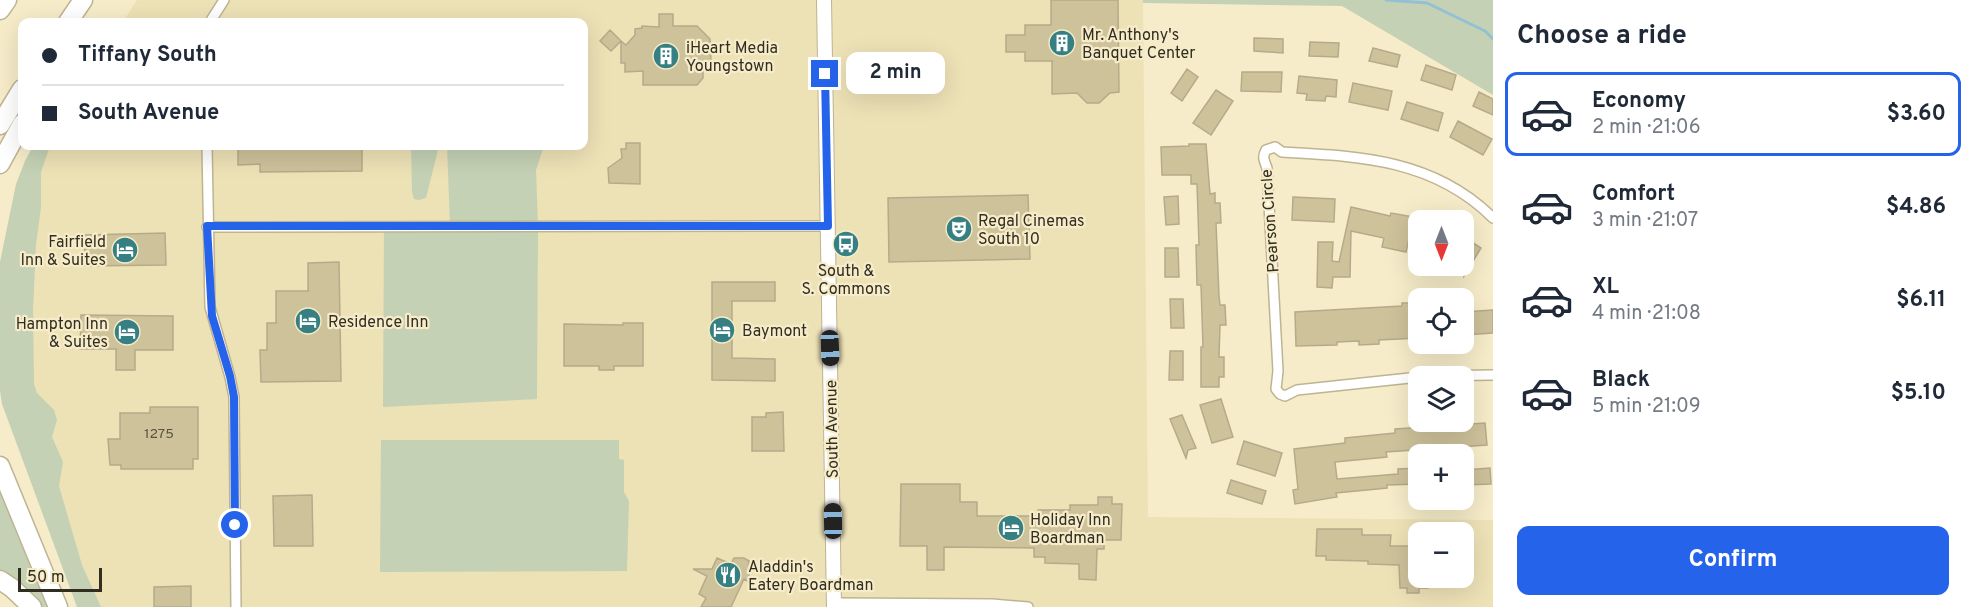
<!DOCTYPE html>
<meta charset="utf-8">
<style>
body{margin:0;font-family:Overpass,sans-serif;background:#f6f6f7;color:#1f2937;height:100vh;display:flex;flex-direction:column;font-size:22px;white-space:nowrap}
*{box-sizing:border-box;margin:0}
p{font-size:20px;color:#747a83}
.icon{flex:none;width:33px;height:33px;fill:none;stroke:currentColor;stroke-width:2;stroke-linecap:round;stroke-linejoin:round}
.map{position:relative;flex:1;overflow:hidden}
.side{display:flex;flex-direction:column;background:#fff;width:480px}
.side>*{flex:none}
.hud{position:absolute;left:18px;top:18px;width:570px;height:132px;border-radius:12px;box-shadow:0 6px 24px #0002;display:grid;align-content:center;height:132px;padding:0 24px;background:#fff}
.needle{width:39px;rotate:180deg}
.buttons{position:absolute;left:1408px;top:210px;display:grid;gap:12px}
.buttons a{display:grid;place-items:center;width:66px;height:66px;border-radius:12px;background:#fff;box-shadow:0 6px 24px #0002;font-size:30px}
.scale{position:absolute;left:18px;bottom:15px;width:84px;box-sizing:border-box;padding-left:6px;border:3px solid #312d20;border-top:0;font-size:16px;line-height:21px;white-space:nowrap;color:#312d20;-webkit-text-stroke:4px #f6ecc9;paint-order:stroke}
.end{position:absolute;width:27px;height:27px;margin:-14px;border:8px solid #2563eb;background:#fff;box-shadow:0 0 0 3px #fff}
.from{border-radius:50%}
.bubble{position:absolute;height:42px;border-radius:12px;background:#fff;box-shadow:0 6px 24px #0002;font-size:20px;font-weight:700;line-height:42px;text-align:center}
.car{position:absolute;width:18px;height:36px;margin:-18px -9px;border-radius:8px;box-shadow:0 0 4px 2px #0007;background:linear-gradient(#222 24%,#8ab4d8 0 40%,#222 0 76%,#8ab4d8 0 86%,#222 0)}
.hud b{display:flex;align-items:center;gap:21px;height:57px;font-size:22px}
.hud b+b{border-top:2px solid #e0e1e3}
.hud i{width:15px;height:15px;background:#1f2937}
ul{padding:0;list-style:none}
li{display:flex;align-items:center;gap:18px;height:84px;margin:0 12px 9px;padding:0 12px;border:3px solid transparent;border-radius:12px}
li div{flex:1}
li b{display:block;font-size:22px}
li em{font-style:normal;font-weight:700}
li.active{border-color:#2563eb}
li>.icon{width:54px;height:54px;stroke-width:1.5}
h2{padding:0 24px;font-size:27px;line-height:72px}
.cta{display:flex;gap:12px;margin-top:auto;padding:12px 24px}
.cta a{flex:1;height:69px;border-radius:12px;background:#2563eb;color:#fff;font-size:24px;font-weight:700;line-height:69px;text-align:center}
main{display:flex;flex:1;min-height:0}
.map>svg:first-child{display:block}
.built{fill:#ede1b6;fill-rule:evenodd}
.green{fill:#c4d1b4}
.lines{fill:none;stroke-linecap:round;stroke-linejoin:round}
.stream{stroke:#93c0d3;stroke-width:3}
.building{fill:#cec29b;stroke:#b5ab8a;stroke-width:1.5}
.street-casing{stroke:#beb492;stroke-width:12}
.secondary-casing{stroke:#beb492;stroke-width:16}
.highway-casing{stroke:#beb492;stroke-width:21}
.street{stroke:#fff;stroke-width:9}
.secondary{stroke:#fff;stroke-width:14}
.highway{stroke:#fff;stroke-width:18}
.route{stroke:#2563eb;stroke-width:8}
.labels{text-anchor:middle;stroke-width:4.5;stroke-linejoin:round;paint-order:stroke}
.number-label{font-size:14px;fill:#58523f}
.poi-label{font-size:16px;fill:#312d20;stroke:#f6ecc9;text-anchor:start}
.street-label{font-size:16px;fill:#312d20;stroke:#f6ecc9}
</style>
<main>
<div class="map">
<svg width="1493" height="607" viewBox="0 0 1493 607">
<rect width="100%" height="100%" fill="#f6ecc9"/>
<path class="built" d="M137,0H1143L1148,517L1493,520V607H92L24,391L28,197L49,146H584V22H123ZM1419,532H1464V578H1419Z"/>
<path class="green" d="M1143,0H1493V95L1342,6L1143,3Z
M33,146H50L41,172V207L36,245L33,309L34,384L37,393L54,410L57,420L52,437L63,462L59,486L82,565L101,607H77L2,404L0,391V262L16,184L25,161Z
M411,146H439L426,198L419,200L414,199L412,192Z
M447,146H544L536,170L538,225L537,399L383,407L384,226H450Z
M381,440H619V459L624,460V492L629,501L627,571L380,572Z
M0,481L53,607H39L0,575Z"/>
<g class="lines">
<path class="stream" d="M1386,0L1427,3L1485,31L1493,39"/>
</g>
<path class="building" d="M1051,0H1118L1119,92L1110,93L1099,103H1087L1077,93L1052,94V61H1025V52H1006V35H1025V25H1051Z
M659,14H673V26H697L710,39L711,63H703V78L697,85H643V71L625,72V63H621V41L626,45L635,35V29L642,28V26L659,27Z
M610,30L621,41L611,51L600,41Z
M1254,38L1283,39V53L1254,51Z
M1310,42L1339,43L1338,57L1309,56Z
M1373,48L1400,55L1397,67L1369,61Z
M1426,65L1456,75L1452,90L1421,80Z
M1187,69L1198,77L1182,101L1171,93Z
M1242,72H1282L1281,92L1241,91Z
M1299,76L1337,80L1336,97L1326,96L1325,101L1306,100L1307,94L1297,93Z
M1353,83L1392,91L1388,110L1349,102Z
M1216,90L1233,101L1211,135L1193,123Z
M1479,92L1493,99V115L1473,106Z
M1407,102L1443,113L1438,131L1401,119Z
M1458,121L1492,139L1483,155L1450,137Z
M626,143H640V184L609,183L608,168L622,158L621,149H626Z
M1189,144H1206L1210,194L1215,193V203H1220L1221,223H1216L1219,296L1220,305H1225L1226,325H1220L1219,357H1224V377H1219V387H1201V347H1203L1201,285H1197L1196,245H1199L1197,184H1191V175H1162L1161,147L1189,146Z
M238,146H362V171L260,172V164L238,165Z
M1028,195L1030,259L889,262L888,198Z
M1178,196L1179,224L1166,225L1164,197Z
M1293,197L1335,199L1334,222L1292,220Z
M1351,207L1390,216L1391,213L1414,217L1406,252L1382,247L1384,238L1351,231L1350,277H1333L1332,288L1317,287L1318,242H1333L1332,261L1339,262Z
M165,233L166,265L85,266L84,235Z
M1470,241L1481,248L1464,276V243L1468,245Z
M1165,248H1178L1179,277H1165Z
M339,262L341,381L261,382L260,350H267V323H276V291H308V263Z
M712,282H775V301H732V358L775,359V381L712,380Z
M1170,299H1183L1184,328H1171Z
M1402,303H1415L1416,315H1419V338L1379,340V344L1359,345V341L1337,342V345L1296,346L1295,312L1402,306Z
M1493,310V333L1464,335V312Z
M81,315L173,316V350H135V370H116V349H80Z
M623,323H643V366H614V370H599V366H564V324L623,325Z
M1170,351H1183V380H1169Z
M1221,399L1233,437L1212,443L1200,405Z
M150,407H198V459H193V469H121V465H110L108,439H120V413H150Z
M783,412L784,451H752V417H766V413Z
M1182,415L1196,448L1188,450L1186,458L1170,419Z
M1485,423L1487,445L1386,452L1387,457L1335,462L1337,479L1398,474V469L1419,468V484L1387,485V488L1336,493L1337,497L1295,504L1293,490L1298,489L1294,449L1345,443V438L1395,433V429Z
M1244,441L1282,453L1275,476L1237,464Z
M1490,468L1491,484L1464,485V470Z
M1231,480L1266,491L1262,504L1227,493Z
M901,484H960V502H977V516H1038V510H1070V505H1098V497H1112V504H1122L1121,540H1104V549H1097L1096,580L1079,579V564L1045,563V557H1034V548L944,547V570H927V546H900Z
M312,495L313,546H274L273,496Z
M1317,529H1362V535H1391L1390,546H1419V578H1428V588H1419V593H1407V588H1400L1399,565L1368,564V561L1326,560V556H1316Z
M717,558L731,564L734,558H744L749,561V582L744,579L731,607H701L706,598L699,594L707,576L693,569H712Z
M191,586V607H154V587Z"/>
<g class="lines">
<defs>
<path id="street" d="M210,22L224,0
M207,146L210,307L230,377L234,397L236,607
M207,227L828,226
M1424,376L1493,375
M1419,377L1297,390L1285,396L1280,394L1276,389L1278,371L1267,168C1264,160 1262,157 1266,150L1275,147L1282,152C1359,156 1434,159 1493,218
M834,603L992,604L1028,607"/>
<path id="secondary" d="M824,0L834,607"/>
<path id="highway" d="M0,10L7,0
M68,22L83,0
M0,125L22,89
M0,164L22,124
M0,466L58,607
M0,580L12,588L32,607"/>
</defs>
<use href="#street" class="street-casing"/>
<use href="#secondary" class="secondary-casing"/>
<use href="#highway" class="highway-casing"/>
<use href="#street" class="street"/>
<use href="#secondary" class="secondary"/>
<use href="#highway" class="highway"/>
</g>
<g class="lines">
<path class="route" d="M235,525L234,397L230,376L212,316L207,226H828L825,74"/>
</g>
<defs>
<symbol id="building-disc" viewBox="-11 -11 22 22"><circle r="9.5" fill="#367f83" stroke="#f6ecc9"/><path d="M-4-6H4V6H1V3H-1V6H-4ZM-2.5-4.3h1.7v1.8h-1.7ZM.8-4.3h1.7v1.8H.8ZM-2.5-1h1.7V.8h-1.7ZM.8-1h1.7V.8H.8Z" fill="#fff"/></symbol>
<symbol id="theatre-disc" viewBox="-11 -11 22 22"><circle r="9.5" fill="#367f83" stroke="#f6ecc9"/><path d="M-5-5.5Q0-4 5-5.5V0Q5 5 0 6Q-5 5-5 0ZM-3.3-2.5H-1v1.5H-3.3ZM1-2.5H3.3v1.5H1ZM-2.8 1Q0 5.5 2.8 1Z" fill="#fff"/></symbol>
<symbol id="bus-disc" viewBox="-11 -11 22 22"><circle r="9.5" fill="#367f83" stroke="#f6ecc9"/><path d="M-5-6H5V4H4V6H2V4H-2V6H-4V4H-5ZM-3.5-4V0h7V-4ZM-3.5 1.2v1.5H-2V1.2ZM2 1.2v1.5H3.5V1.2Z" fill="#fff"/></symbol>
<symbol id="hotel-disc" viewBox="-11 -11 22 22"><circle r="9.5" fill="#367f83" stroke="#f6ecc9"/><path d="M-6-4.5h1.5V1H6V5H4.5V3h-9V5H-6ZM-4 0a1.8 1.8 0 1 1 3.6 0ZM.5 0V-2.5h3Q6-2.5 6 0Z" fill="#fff"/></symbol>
<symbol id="restaurant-disc" viewBox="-11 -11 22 22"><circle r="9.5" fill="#367f83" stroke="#f6ecc9"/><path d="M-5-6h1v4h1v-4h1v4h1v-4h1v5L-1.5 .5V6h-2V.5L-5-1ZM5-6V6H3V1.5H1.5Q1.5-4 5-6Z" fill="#fff"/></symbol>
</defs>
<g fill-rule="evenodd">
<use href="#building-disc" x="1047" y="28" width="30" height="30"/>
<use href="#building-disc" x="651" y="41" width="30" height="30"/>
<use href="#theatre-disc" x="944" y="214" width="30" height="30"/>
<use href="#bus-disc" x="831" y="229" width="30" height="30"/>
<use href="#hotel-disc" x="110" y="235" width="30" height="30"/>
<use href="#hotel-disc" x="293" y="306" width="30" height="30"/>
<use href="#hotel-disc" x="707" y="315" width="30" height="30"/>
<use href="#hotel-disc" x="112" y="317" width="30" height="30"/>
<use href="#hotel-disc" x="996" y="513" width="30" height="30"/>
<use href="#restaurant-disc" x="713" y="560" width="30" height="30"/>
</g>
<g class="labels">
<g class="number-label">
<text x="159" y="438">1275</text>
</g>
<g class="poi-label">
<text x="1082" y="40">Mr. Anthony's<tspan x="1082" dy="18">Banquet Center</tspan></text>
<text x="686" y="53">iHeart Media<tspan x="686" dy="18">Youngstown</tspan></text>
<text x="978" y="226">Regal Cinemas<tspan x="978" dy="18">South 10</tspan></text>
<text x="106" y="247" text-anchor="end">Fairfield<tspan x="106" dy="18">Inn &amp; Suites</tspan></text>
<text x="846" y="276" text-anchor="middle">South &amp;<tspan x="846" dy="18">S. Commons</tspan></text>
<text x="328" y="327">Residence Inn</text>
<text x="108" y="329" text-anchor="end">Hampton Inn<tspan x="108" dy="18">&amp; Suites</tspan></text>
<text x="742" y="336">Baymont</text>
<text x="1030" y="525">Holiday Inn<tspan x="1030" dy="18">Boardman</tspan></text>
<text x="748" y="572">Aladdin's<tspan x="748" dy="18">Eatery Boardman</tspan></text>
</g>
<g class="street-label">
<text transform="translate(1269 221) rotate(-94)" y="6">Pearson Circle</text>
<text transform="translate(831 429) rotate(-91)" y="6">South Avenue</text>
</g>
</g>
</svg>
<div class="buttons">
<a><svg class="needle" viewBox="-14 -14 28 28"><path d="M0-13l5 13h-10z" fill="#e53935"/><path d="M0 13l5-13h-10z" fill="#747a83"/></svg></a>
<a><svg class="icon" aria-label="locate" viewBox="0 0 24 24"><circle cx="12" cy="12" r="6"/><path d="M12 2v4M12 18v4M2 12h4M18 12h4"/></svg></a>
<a><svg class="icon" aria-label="layers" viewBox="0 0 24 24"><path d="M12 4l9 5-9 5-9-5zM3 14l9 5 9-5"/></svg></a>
<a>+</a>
<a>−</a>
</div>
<div class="scale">50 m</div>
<i class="end from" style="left:235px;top:525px"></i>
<i class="end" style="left:825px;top:74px"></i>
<div class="bubble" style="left:846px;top:52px;width:99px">2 min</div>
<i class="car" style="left:830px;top:348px;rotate:178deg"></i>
<i class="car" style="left:833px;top:521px;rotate:359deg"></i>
<div class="hud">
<b><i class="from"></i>Tiffany South</b>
<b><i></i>South Avenue</b>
</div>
</div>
<section class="side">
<h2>Choose a ride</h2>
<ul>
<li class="active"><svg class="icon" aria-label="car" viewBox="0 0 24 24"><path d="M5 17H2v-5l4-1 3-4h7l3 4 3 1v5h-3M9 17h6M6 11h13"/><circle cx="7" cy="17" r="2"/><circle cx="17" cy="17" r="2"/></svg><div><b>Economy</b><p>2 min · 21:06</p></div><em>$3.60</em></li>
<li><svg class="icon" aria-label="car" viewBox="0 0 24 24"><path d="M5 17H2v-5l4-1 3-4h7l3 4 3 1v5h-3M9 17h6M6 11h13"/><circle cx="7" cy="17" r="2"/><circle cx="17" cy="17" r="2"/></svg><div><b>Comfort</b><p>3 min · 21:07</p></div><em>$4.86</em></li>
<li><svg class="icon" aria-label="car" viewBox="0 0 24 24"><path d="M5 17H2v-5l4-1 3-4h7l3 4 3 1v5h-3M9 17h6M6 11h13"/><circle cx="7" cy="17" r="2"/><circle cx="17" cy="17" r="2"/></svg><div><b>XL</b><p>4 min · 21:08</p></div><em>$6.11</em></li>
<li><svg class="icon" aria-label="car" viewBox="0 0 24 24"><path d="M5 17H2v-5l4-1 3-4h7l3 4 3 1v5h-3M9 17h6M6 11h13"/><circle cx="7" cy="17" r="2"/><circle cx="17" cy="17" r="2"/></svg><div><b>Black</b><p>5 min · 21:09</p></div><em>$5.10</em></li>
</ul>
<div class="cta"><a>Confirm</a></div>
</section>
</main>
